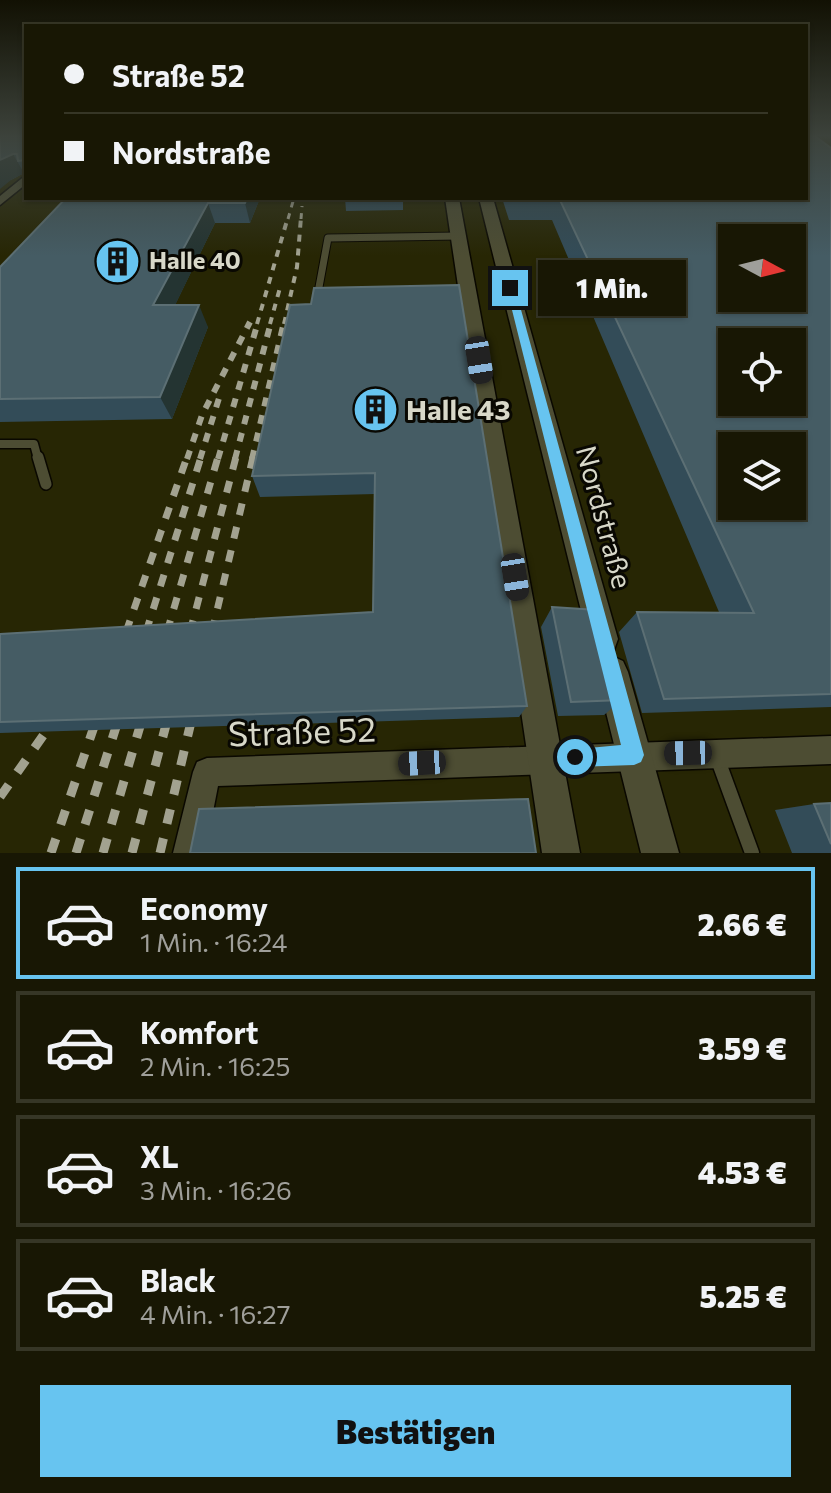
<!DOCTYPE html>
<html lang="de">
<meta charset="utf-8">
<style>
body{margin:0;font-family:Commissioner,sans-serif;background:#252413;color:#f1f3f6;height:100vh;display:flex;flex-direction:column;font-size:30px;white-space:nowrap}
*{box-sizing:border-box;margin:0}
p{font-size:26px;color:#9f9f9a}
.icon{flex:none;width:44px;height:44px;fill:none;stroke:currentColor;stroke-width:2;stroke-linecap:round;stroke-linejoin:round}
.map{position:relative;height:853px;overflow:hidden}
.side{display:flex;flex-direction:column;background:#181704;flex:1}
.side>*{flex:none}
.top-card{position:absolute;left:24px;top:24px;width:784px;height:176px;border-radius:0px;box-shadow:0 2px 6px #0004,0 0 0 2px #363626;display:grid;align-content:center;height:176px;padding:0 40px;background:#181704}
.needle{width:52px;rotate:97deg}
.tools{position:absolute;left:718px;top:224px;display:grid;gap:16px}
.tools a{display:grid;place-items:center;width:88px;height:88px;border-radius:0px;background:#181704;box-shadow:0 2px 6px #0004,0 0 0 2px #363626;font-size:40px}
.end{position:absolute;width:36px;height:36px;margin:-18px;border:10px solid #67c4f0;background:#111;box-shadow:0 0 0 4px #111}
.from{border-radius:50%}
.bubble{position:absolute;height:56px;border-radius:0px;background:#181704;box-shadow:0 2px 6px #0004,0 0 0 2px #363626;font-size:26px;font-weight:800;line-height:56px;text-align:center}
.car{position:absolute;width:24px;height:48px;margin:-24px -12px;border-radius:10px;box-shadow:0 0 6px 2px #0007;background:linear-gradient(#222 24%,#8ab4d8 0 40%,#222 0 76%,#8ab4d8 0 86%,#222 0)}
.top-card b{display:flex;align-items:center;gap:28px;height:76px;font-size:30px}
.top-card b+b{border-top:2px solid #363626}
.top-card i{width:20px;height:20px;background:#f1f3f6}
ul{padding:14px 0 0;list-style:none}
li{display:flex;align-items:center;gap:24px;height:112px;margin:0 16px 12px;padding:0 24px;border:4px solid #363626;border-radius:0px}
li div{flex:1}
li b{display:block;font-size:30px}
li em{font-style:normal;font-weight:800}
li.current{border-color:#67c4f0}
li>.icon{width:72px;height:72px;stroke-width:1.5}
.button{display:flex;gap:16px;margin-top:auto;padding:16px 40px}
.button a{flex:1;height:92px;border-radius:0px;background:#67c4f0;color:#111;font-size:32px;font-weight:800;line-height:92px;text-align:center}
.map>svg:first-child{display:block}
.built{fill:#272604;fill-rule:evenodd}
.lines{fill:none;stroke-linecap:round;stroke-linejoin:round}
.service-far3-casing{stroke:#0a0800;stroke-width:9}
.service-far2-casing{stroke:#0a0800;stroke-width:11}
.service-far1-casing{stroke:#0a0800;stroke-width:14}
.service-casing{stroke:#0a0800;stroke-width:17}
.minor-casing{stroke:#0a0800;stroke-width:3}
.tertiary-casing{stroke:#0a0800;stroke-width:3}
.service-far3{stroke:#4d4d33;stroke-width:7}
.service-far2{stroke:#4d4d33;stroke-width:8}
.service-far1{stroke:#4d4d33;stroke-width:11}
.service{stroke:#4d4d33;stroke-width:14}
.minor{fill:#4d4d33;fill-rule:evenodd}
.tertiary{fill:#4d4d33;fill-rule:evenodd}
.rail-far4{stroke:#a2a290;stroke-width:3;stroke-dasharray:6 6;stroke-linecap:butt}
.rail-far3{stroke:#a2a290;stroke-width:4;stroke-dasharray:7 7;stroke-linecap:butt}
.rail-far2{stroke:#a2a290;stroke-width:6;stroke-dasharray:9 9;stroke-linecap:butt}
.rail-far1{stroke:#a2a290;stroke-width:7;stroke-dasharray:12 12;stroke-linecap:butt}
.rail{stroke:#a2a290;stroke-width:9;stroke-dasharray:15 15;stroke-linecap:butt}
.wall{fill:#334c58}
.shaded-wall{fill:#243432}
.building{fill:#455c64;stroke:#5c6f74;stroke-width:2;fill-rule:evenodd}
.route{fill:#67c4f0}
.labels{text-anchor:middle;stroke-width:6;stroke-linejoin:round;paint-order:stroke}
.far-poi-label{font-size:24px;font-weight:bold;fill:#d8d8c9;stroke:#090802;text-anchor:start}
.poi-label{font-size:28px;font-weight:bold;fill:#d8d8c9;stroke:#090802;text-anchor:start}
.street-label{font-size:28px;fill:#d8d8c9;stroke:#090802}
.near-street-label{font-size:34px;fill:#d8d8c9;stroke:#090802}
</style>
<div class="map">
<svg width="831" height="853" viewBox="0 0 831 853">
<rect width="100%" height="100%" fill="#201f06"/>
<path class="built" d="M0,136H26V198H806V136H831V853H0ZM732,238H792V298H732ZM732,342H792V402H732ZM732,446H792V506H732Z"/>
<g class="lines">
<defs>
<path id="service-far3" d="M317,298L328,238L459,236"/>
<path id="service-far2" d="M0,444H34L38,459"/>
<path id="service-far1" d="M38,457L46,484"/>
<path id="service" d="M718,760L752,853"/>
<path id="minor" d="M26,175V184L0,205V196Z
M831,736V764L218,786L205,853H173L193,772L197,762L207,758Z"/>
<path id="tertiary" d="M445,198H459L580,853H542Z
M479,198H493L618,639L614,650L603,654L592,650L588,639Z
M612,656L623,661L628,672L679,853H641L596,672L601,661Z"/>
</defs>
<use href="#service-far3" class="service-far3-casing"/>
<use href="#service-far2" class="service-far2-casing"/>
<use href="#service-far1" class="service-far1-casing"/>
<use href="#service" class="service-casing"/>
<use href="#minor" class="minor-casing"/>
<use href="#tertiary" class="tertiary-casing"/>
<use href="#service-far3" class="service-far3"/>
<use href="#service-far2" class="service-far2"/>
<use href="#service-far1" class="service-far1"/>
<use href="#service" class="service"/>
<use href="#minor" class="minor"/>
<use href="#tertiary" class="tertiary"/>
<path class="rail-far4" d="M288,219L294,198
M301,219L302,206"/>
<path class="rail-far3" d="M257,324L288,217
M270,324L281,284
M284,324L297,267L301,217"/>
<path class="rail-far2" d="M187,459L202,415L250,322
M200,459L220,395
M218,459L258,322
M235,459L271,322
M252,459L284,322"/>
<path class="rail-far1" d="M126,632L187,457
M146,632L201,457
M167,632L218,457
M190,632L236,457
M212,632L253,457"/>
<path class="rail" d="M164,643L168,630
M209,643L212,630
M187,644L191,630
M141,647L146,630
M120,649L127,630
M0,797L59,713
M51,853L100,709
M76,853L122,708
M103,853L145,709
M132,853L171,706
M160,853L195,705"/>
</g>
<path class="wall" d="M0,136H26V175L24,173L11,180Z
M831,148V707L642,713L619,632L637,612H719L552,220H509L502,198H806Z
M66,198H260L250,223H215L175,305L208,327L172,419L0,422V267Z
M345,198H403V210L346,211Z
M290,305L527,706L519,717L0,733V634L373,612L375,494L260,497L252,476Z
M552,607L622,700L604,715L558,716L541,627Z
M831,803V853H792L775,810L814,804Z"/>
<path class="shaded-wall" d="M13,154L24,173L11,180L0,189V160Z
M247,198H260L250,223L245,203Z
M208,203L215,223L164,328L153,305Z
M199,305L208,327L172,419L160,397Z"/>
<path class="building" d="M0,136H26V160L18,161L17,154H13L0,160Z
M806,136H815L831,148V694L664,699L637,612L754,613L559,198H806ZM732,238H792V298H732ZM732,342H792V402H732ZM732,446H792V506H732Z
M66,198H247L245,203H208L153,305H199L160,397L0,399V267Z
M459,285L527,706L0,722V634L373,612L375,473L252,476L290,305L311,304L314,288Z
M552,607L597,610L622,700L571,702Z
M528,799L536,853H190L199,809Z
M831,803V844L814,804Z"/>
<linearGradient id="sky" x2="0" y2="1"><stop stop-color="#121103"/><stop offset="0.53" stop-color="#3c423b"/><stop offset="1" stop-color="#3c423b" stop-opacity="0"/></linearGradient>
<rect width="831" height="256" fill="url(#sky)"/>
<path class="route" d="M506,286L515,288L644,755L641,762L634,765L575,767L567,764L564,757L567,750L621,745Z"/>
<defs>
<symbol id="building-disc" viewBox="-11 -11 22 22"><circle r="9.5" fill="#67c4f0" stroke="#090802"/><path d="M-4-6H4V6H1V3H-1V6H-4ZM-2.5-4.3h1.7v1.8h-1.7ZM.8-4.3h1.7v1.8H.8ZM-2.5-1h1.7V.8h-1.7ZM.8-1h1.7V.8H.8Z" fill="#111"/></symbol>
</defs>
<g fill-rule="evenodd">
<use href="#building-disc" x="92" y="236" width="51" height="51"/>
<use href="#building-disc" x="350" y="384" width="51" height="51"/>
</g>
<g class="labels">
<g class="far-poi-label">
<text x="149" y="269">Halle 40</text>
</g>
<g class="poi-label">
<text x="406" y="420">Halle 43</text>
</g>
<g class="street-label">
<text transform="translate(604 517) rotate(75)" y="10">Nordstraße</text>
</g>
<g class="near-street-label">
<text transform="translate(302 732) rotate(-2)" y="12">Straße 52</text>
</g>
</g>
</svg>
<div class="tools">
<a><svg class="needle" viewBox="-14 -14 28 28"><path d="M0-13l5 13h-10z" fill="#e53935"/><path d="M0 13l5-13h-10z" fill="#9f9f9a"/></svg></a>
<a><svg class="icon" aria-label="locate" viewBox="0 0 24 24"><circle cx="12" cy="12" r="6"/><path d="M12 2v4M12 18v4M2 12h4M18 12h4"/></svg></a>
<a><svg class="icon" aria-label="layers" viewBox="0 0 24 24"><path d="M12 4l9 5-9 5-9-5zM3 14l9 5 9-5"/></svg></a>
</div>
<i class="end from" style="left:575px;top:757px"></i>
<i class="end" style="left:510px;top:288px"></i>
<div class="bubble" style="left:538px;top:260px;width:148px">1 Min.</div>
<i class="car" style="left:479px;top:360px;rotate:171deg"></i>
<i class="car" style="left:515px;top:577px;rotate:171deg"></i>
<i class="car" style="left:688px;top:753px;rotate:269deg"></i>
<i class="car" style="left:422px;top:763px;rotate:267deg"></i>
<div class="top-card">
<b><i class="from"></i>Straße 52</b>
<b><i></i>Nordstraße</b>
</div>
</div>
<section class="side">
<ul>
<li class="current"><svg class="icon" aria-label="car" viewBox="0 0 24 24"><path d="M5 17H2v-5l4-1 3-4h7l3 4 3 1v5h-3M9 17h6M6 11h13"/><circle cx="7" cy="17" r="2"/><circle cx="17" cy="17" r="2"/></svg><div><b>Economy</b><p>1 Min. · 16:24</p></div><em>2.66 €</em></li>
<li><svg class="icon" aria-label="car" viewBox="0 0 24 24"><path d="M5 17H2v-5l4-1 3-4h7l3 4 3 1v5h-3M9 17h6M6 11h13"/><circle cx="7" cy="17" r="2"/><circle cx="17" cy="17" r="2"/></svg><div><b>Komfort</b><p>2 Min. · 16:25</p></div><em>3.59 €</em></li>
<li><svg class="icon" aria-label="car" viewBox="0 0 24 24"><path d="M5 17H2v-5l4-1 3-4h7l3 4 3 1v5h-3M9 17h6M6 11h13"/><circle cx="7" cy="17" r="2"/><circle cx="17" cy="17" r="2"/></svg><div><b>XL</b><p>3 Min. · 16:26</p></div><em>4.53 €</em></li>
<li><svg class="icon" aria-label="car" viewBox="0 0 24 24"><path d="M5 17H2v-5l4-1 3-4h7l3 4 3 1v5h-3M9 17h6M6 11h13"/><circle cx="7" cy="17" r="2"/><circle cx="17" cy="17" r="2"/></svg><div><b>Black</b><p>4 Min. · 16:27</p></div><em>5.25 €</em></li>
</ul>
<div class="button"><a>Bestätigen</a></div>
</section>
